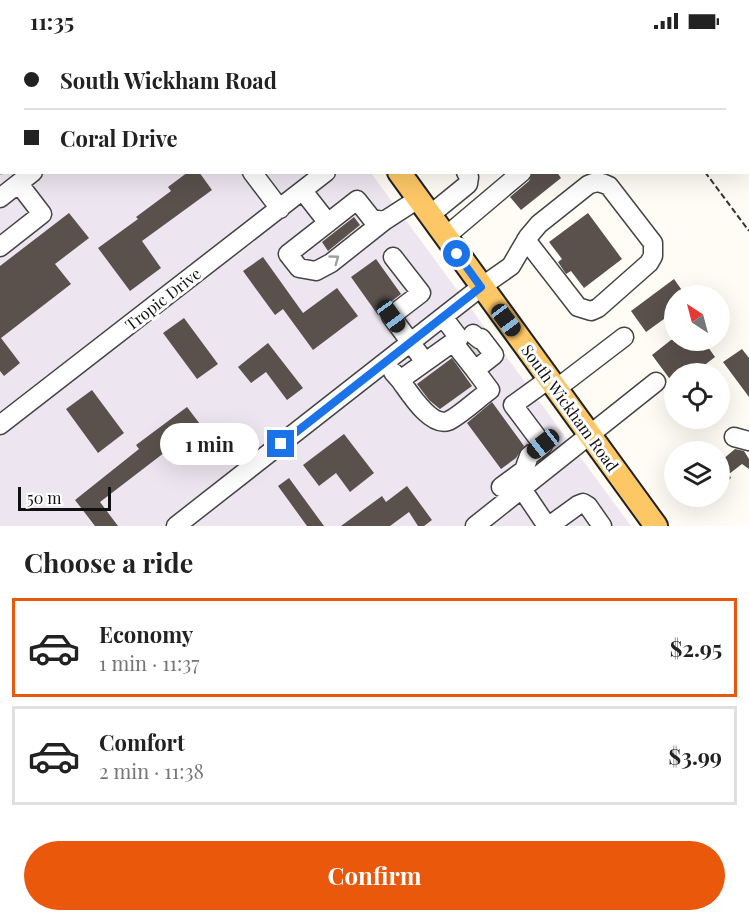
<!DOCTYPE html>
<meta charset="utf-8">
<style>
body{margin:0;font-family:"Playfair Display",serif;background:#f6f6f6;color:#222;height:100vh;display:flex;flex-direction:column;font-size:22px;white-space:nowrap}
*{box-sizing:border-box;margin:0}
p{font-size:20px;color:#767676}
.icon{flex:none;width:33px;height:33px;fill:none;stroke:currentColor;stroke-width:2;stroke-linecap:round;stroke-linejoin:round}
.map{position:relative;height:484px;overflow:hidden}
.details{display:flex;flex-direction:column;background:#fff;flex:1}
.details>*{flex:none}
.guide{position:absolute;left:0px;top:0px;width:750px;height:132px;box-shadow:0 6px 24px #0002;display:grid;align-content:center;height:132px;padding:0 24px;background:#fff}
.needle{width:39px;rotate:324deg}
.fabs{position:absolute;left:664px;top:243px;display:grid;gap:12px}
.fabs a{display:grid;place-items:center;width:66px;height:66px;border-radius:50%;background:#fff;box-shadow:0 6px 24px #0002;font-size:30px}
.scale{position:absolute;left:18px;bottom:15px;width:93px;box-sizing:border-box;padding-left:6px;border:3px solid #111;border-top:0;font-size:16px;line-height:21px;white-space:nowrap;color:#111;-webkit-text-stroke:4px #fff;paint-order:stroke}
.end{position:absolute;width:27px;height:27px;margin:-14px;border:8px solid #1a73e8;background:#fff;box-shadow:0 0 0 3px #fff}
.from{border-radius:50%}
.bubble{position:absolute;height:42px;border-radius:21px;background:#fff;box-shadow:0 6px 24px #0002;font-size:20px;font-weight:700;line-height:42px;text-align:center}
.car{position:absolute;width:18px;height:36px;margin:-18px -9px;border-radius:8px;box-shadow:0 0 4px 2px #0007;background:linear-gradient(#222 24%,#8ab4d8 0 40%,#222 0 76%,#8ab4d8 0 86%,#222 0)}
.guide b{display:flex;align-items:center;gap:21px;height:57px;font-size:22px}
.guide b+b{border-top:2px solid #e0e0e0}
.guide i{width:15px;height:15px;background:#222}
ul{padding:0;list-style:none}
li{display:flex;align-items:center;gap:18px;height:99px;margin:0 12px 9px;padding:0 12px;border:3px solid #e0e0e0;border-radius:0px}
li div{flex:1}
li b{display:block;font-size:22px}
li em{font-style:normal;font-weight:700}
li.current{border-color:#ea580c}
li>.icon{width:54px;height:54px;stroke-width:1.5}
h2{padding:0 24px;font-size:27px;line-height:72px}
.action{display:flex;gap:12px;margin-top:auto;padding:12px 24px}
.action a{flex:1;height:69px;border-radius:36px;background:#ea580c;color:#fff;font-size:24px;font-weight:700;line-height:69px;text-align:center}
.status{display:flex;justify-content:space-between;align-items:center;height:42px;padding:0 30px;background:#fff;direction:ltr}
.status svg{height:16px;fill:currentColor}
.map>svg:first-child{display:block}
.industrial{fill:#ede5ef}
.building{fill:#5a504c}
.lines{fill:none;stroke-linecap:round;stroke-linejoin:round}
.minor-tunnel{stroke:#dbd9d3;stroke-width:18;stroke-dasharray:18 9;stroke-linecap:butt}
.minor-casing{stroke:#444;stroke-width:21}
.major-casing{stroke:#222;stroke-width:26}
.path{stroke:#333;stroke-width:2;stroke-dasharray:6 3;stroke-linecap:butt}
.minor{stroke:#fff;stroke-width:18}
.major{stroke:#fdc766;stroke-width:22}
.oneway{stroke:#a0a0a0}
.route{stroke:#1a73e8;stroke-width:8}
.labels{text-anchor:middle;stroke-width:6;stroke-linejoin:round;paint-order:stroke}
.street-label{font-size:16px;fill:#111;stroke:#fff}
</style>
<div class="status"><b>11:35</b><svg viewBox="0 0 49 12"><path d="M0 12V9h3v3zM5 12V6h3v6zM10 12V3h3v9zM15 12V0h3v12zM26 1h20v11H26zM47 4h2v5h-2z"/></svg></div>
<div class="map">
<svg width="749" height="484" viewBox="0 0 749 484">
<rect width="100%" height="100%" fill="#fffcf5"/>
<path class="industrial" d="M5,130L371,131L631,484H0V134Z"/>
<path class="building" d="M188,130H199L212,148L142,199L161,226L130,249L98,206L138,177L136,175L171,149L168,145Z
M533,130H557L561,136L521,168L510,155L529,139Z
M69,171L89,196L55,222L71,242L1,296L20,321L4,334L0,329V224Z
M588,171L622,217L584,246L571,229L566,232L558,220L562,217L549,200Z
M354,175L360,183L328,209L322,200Z
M263,215L303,271L337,246L358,274L313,308L283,267L275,273L243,229Z
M376,217L401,252L384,265L378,273L351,235Z
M674,237L686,254H675V269L646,290L631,269Z
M184,276L218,322L197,337L163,291Z
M671,298H703L715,315L693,332H675V344L652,313Z
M268,301L303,346L287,358L266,330L251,341L238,325Z
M742,307L749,316V355L723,320Z
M452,316L472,344L440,367L429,358L417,342Z
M92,348L124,391L98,411L66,367Z
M492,360L524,404L516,416L501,427L467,381Z
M187,365L219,407L204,418L186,394L100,460L118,484H95L75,458L139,407L136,403Z
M344,392L374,431L350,450L336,431L319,444L303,423Z
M735,407L744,409L749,417V427L742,422L729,432L731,436L720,446V415L722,418Z
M289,436L324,484H307L278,444Z
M407,444L432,478L424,484H418L409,470L390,484H341L382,454L386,460Z"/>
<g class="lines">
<path class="minor-tunnel" d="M472,314L483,306"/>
<defs>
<path id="minor" d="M230,0L231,2
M361,0L362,2
M154,2L156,0
M200,2L202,0
M342,2L344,0
M0,122L2,121
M252,130L280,167
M303,149L328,181
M0,156L33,130
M430,173L468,142L469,135L466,130
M384,179L331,221L316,229L299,226L288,212L357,158L372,177L384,179L418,157
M445,195L522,130
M0,205L42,172L19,142
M393,215L421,251L391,274L425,320
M453,300L475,328L494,313L481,296L479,297L473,292
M393,330L400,338L459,296L443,275
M400,338C409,350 430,385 448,379C457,376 480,355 490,348L475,328
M556,347L624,295
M0,383L326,130
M734,395L749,399
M501,445L524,428L529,414L543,403L513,363L549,337
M522,447L547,484
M176,484L481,245L511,224L528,195L539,182L588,143C596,139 601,140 609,144L653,201V214L649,221L598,266L591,269L578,265L526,198
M475,484L656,340
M549,484L578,463L583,461L588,464L602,484"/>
<path id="major" d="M303,0L304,2
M399,130L656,484"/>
</defs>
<use href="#minor" class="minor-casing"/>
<use href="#major" class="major-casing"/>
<path class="path" d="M606,0L607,2
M705,130L749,189"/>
<use href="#minor" class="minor"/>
<use href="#major" class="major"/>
</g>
<defs><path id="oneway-chevron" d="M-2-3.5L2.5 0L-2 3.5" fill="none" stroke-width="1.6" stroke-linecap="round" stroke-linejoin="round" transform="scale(1.5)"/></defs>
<use class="oneway" href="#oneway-chevron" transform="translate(335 217) rotate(-36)"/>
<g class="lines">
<path class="route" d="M281,402L481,245L457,212"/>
</g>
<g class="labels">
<g class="street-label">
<text transform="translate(163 257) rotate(-38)" y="6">Tropic Drive</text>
<text transform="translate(570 366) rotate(54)" y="6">South Wickham Road</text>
</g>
</g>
</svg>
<div class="fabs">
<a><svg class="needle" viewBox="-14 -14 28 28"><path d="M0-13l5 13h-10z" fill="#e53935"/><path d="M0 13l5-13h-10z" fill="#767676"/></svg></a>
<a><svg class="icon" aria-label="locate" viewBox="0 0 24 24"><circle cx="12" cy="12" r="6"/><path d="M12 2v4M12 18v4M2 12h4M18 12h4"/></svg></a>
<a><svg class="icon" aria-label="layers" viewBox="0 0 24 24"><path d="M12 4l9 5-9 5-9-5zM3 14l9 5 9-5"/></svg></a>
</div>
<div class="scale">50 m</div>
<i class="end from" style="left:457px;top:212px"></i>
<i class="end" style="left:281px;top:402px"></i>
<div class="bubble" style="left:160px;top:381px;width:99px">1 min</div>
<i class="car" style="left:391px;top:274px;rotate:144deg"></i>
<i class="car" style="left:506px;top:278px;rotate:143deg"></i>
<i class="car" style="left:543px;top:402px;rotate:232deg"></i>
<div class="guide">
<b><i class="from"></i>South Wickham Road</b>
<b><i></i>Coral Drive</b>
</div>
</div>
<section class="details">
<h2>Choose a ride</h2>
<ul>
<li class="current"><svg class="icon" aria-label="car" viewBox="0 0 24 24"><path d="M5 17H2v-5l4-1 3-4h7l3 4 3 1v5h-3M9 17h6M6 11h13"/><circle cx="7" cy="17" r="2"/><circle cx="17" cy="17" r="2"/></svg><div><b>Economy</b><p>1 min · 11:37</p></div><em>$2.95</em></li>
<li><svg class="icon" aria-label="car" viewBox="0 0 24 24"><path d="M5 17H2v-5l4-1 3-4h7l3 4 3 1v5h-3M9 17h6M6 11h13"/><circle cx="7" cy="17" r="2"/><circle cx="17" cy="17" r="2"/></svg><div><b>Comfort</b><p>2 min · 11:38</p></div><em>$3.99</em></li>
</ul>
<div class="action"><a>Confirm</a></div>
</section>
